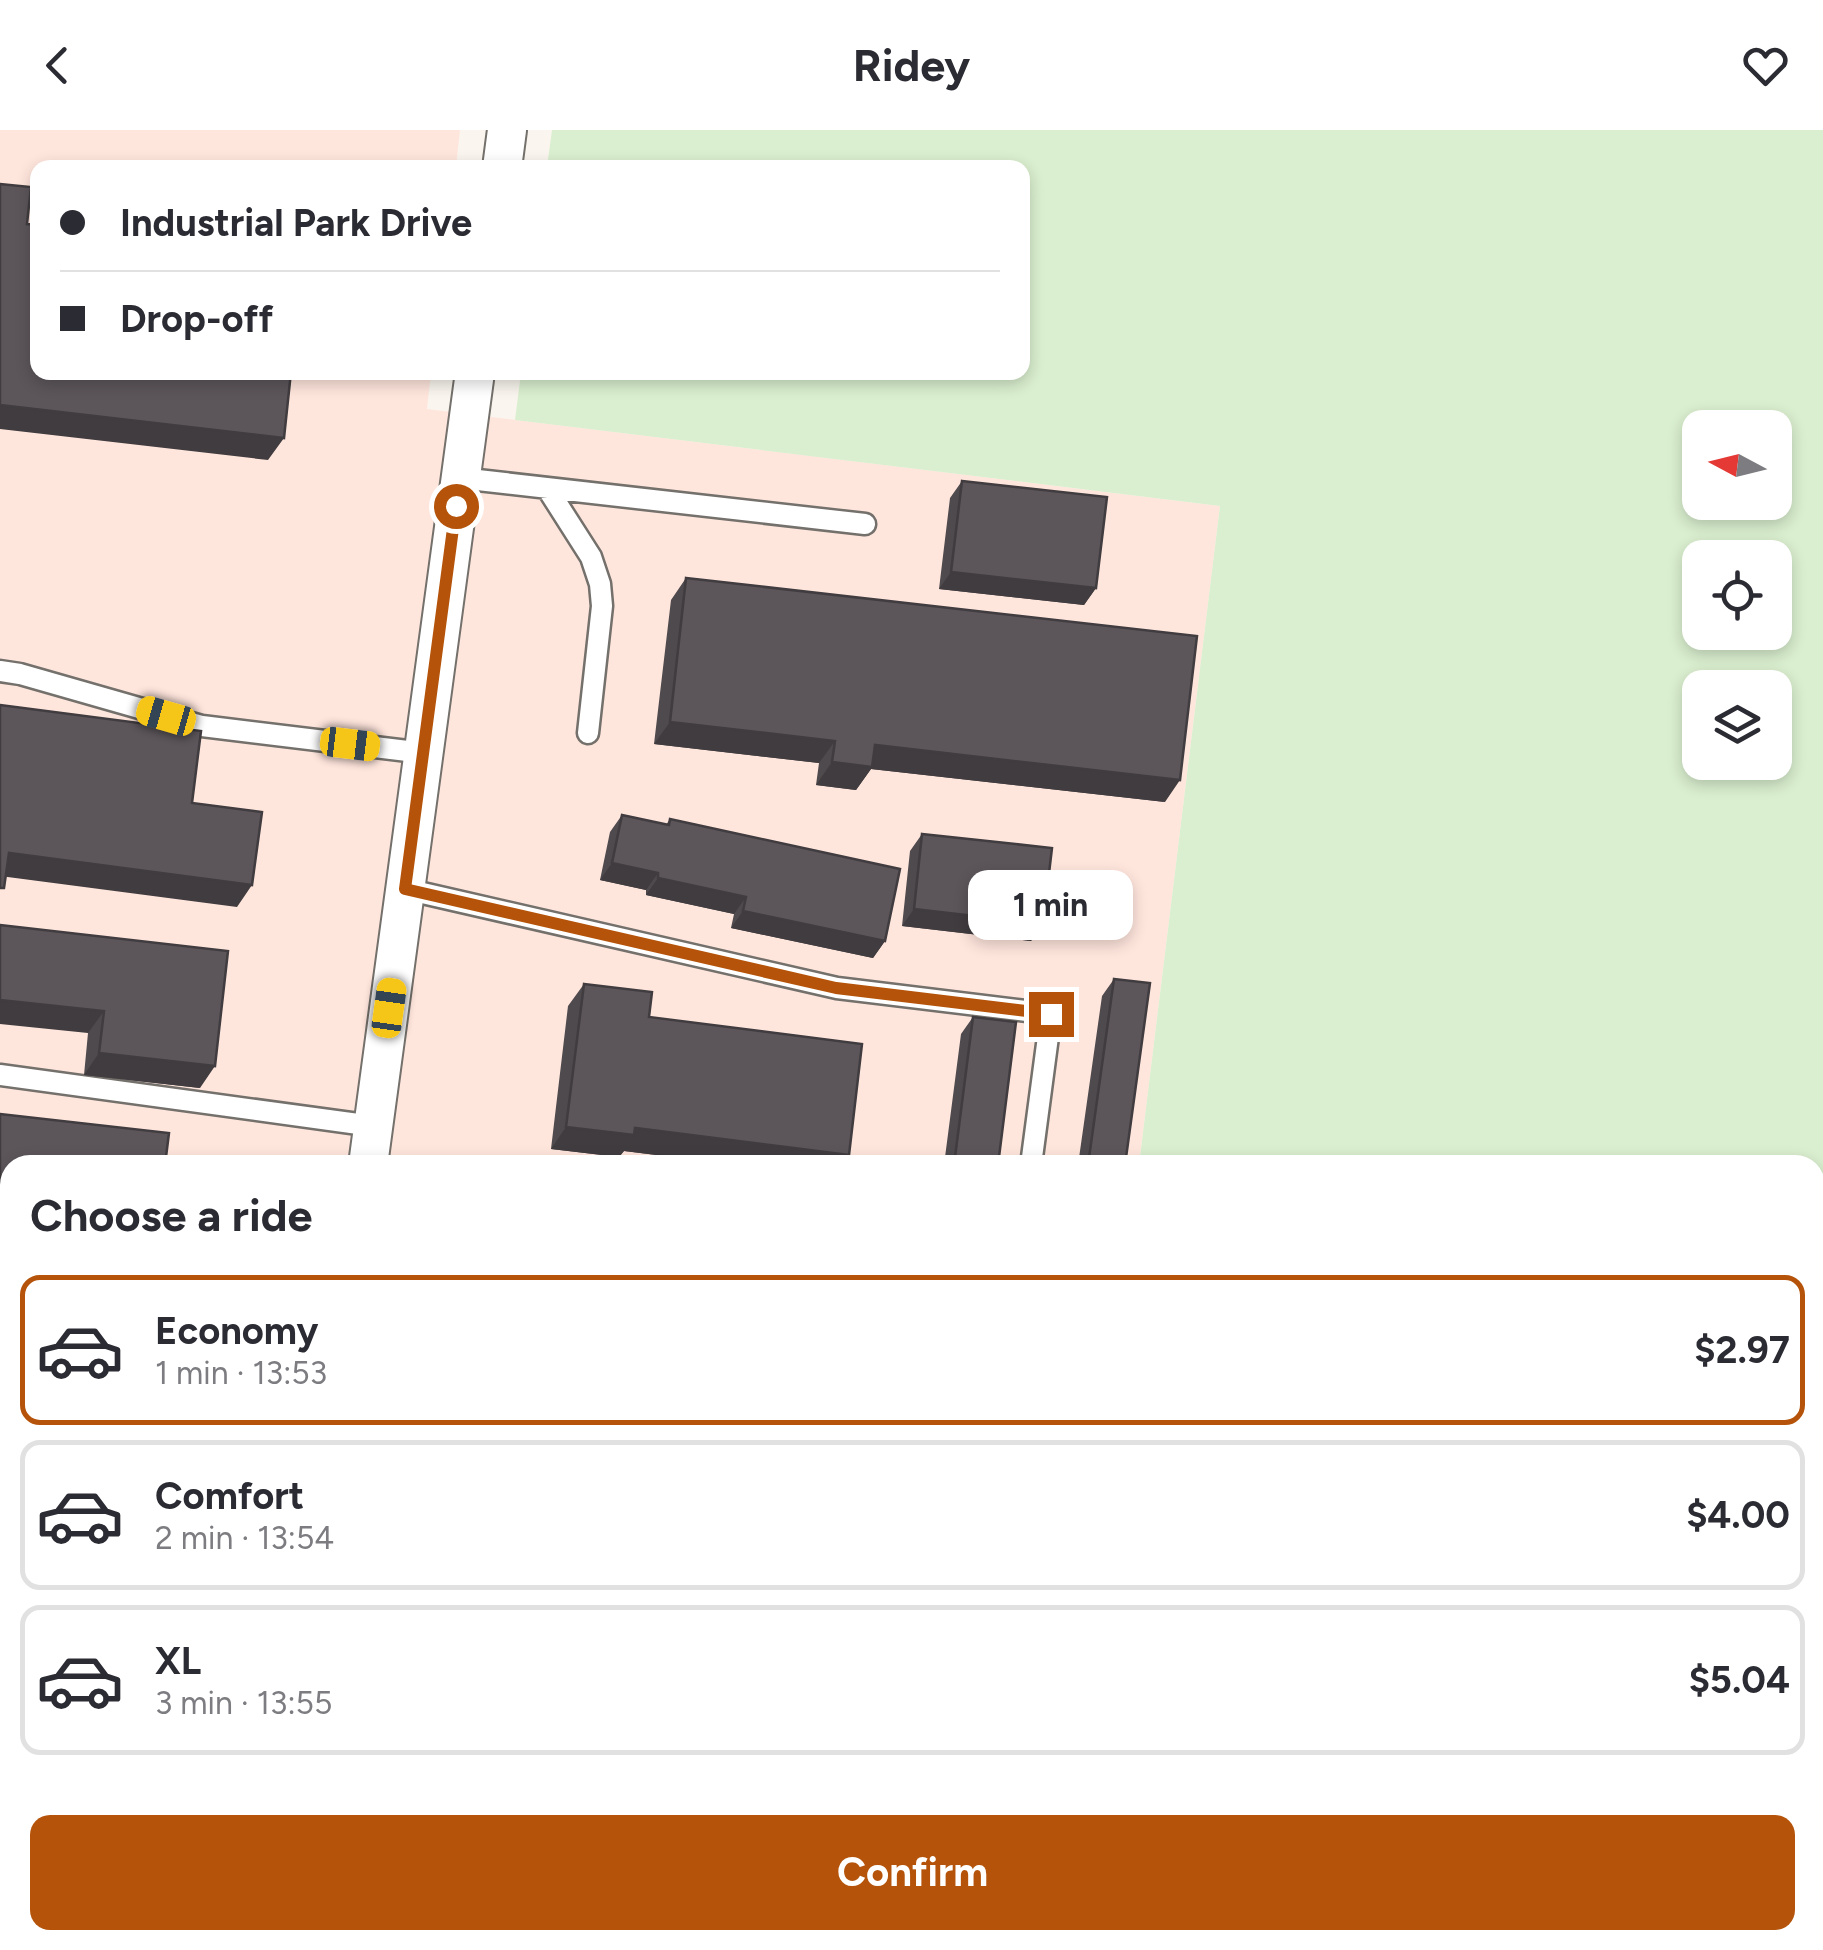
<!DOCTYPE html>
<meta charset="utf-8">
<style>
body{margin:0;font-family:Figtree,sans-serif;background:#f7f7f7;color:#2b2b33;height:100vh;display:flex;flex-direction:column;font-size:38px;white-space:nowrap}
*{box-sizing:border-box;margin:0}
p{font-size:32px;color:#7c7c81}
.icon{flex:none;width:55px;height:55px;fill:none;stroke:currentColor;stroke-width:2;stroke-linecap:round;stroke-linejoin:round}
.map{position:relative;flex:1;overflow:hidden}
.panel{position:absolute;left:0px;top:1025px;width:1825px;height:795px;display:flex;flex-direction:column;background:#fff;border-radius:30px 30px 0 0;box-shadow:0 5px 15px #0003}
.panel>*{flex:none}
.guide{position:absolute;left:30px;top:30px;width:1000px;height:220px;border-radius:20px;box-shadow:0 5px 15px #0003;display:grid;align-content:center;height:220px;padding:0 30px;background:#fff}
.needle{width:65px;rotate:277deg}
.controls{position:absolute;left:1682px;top:280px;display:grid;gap:20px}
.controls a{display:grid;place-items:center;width:110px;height:110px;border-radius:20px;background:#fff;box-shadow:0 5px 15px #0003;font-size:50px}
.end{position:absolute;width:45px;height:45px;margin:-22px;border:12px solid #b45309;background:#fff;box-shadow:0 0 0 5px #fff}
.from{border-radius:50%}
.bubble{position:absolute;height:70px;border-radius:20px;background:#fff;box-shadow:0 5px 15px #0003;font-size:32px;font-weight:700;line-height:70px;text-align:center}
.car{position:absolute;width:30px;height:60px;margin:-30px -15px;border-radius:12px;box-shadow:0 0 8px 2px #0007;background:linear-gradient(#f5c518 24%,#345 0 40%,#f5c518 0 76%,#345 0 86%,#f5c518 0)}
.guide b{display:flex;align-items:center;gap:35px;height:95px;font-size:38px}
.guide b+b{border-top:2px solid #e1e1e2}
.guide i{width:25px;height:25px;background:#2b2b33}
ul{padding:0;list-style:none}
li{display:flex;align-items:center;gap:30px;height:150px;margin:0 20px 15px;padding:0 10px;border:5px solid #e1e1e2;border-radius:20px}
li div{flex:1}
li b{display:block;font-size:38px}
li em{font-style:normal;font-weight:700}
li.on{border-color:#b45309}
li>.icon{width:90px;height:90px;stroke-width:1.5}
h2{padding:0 30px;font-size:45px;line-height:120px}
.cta{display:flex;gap:20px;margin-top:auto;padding:20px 30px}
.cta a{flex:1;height:115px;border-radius:20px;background:#b45309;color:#fff;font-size:40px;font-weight:700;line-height:115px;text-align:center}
header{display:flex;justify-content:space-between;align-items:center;height:130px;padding:0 30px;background:#fff;font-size:45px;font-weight:700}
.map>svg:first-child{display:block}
.industrial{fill:#ffe6dd}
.green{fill:#daefcf;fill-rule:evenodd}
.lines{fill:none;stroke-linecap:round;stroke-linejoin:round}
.lane-casing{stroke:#74706b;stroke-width:25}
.street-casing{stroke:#74706b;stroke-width:42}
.lane{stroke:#fff;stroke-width:20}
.street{stroke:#fff;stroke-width:38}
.wall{fill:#4f4a4d}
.shaded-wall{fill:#403c3f}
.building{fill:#5c565a;stroke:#403c3f;stroke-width:2.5}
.route{stroke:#b45309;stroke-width:12}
</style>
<header><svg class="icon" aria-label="back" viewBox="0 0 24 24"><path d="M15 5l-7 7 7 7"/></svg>Ridey<svg class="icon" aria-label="heart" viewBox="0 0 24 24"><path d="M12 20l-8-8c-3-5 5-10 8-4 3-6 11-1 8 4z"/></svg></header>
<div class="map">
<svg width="1823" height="1820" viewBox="0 0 1823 1820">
<rect width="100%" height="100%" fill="#faf6ef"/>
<path class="industrial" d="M0,0H460L456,37L38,38V242L431,243L427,279L1220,376L1139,1035H10V1810H561L559,1820H0Z
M581,1810H956L933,1820H759Z"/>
<path class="green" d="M552,0H1823V1820H933L956,1810H1815V1035H1139L1220,376L515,290L521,243L1022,242V38L547,37ZM1700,298H1775V372H1700ZM1700,428H1775V502H1700ZM1700,558H1775V632H1700Z
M561,1810H581L759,1820H559Z"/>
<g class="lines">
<defs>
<path id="lane" d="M460,348L865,394
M547,358L591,427L600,454L602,476L588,603
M0,541L20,544L202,596L424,623
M405,759L837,858L1051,884L1031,1035
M0,945L373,996
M0,1196L10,1197
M0,1630L10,1632
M0,1721L10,1709
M251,1820L254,1810"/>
<path id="street" d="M502,38L507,0
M368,1035L475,242"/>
</defs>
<use href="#lane" class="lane-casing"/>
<use href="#street" class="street-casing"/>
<use href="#lane" class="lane"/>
<use href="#street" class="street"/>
</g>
<path class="wall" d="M962,351L1096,458L1084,475L939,459L950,368Z
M686,448L1165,672L871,639L856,660L816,655L819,633L654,614L671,470Z
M622,685L666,695L670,689L885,811L873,828L731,798L734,784L646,765V760L600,750L610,702Z
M922,704L1043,794L1031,811L902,796L910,721Z
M0,795L200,958L84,945L88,903Z
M1114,849L1125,1035H1078L1102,866Z
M584,854L649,887L842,1035H737L624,1021L619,1027L551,1019L568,876Z
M973,887L998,1035H944L961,904Z"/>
<path class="shaded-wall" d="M0,275L284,308L268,330L0,299Z
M951,442L1096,458L1084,475L939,459Z
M670,592L835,611L819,633L654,614Z
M875,615L1180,650L1165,672L871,639L856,660L816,655L832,632Z
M9,723L252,755L237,777L0,746Z
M612,733L658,743L646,760L600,750Z
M658,748L746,767L734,784L646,765Z
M914,779L1043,794L1031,811L902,796Z
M743,781L885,811L873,828L731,798Z
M0,870L104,881L88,903L0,894Z
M99,923L215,936L200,958L84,945Z
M566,997L635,998L849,1025L842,1035H737L624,1021L619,1027L551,1019Z
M0,1061L10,1062V1086L0,1085Z
M0,1333L10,1335V1359L0,1357Z
M0,1566L10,1567V1591L0,1590Z"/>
<path class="building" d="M0,54L31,57L27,94L38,95V242H291L284,308L0,275Z
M962,351L1107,367L1096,458L951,442Z
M686,448L1197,506L1180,650L875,615L872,637L832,632L835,611L670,592Z
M0,575L201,601L192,673L262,682L252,755L9,723L4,758H0Z
M622,685L669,695L670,689L900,739L885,811L743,781L746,767L658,748V743L612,733Z
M922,704L1052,718L1043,794L914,779Z
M0,795L228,821L215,936L99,923L104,881L0,870Z
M1114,849L1150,853L1125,1035H1088Z
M584,854L652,862L649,887L862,914L849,1025L635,998L634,1005L566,997Z
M973,887L1016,892L998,1035H954Z
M0,984L169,1003L165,1035H10V1062L0,1061Z
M0,1257L10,1258V1335L0,1333Z
M0,1382L10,1383V1567L0,1566Z
M10,1750V1810H58L50,1820H0V1763Z
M120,1810H200L192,1820H112Z
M350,1811L361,1820H342Z"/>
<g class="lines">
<path class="route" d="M456,376L405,759L836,858L1051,884"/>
</g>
</svg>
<div class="controls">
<a><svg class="needle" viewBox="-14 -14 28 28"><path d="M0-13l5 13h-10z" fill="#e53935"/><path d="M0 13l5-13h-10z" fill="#7c7c81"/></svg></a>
<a><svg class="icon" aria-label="locate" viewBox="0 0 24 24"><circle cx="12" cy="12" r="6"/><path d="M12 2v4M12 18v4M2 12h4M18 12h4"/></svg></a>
<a><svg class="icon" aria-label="layers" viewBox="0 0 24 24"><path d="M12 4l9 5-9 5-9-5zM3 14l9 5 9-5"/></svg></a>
</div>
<i class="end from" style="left:456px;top:376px"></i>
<i class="end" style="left:1051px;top:884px"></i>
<div class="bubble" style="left:968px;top:740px;width:165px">1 min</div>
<i class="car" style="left:166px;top:586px;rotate:286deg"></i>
<i class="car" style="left:350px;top:614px;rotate:97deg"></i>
<i class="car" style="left:389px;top:878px;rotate:8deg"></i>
<div class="guide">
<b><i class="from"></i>Industrial Park Drive</b>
<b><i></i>Drop-off</b>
</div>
<section class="panel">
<h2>Choose a ride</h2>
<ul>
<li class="on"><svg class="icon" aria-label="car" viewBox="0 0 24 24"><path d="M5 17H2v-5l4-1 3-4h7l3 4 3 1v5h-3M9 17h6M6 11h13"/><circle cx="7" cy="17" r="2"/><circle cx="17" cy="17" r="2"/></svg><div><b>Economy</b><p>1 min · 13:53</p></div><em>$2.97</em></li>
<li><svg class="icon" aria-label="car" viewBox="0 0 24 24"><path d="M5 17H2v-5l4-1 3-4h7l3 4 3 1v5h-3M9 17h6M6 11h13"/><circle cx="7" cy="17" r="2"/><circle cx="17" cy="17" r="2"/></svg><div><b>Comfort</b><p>2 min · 13:54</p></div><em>$4.00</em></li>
<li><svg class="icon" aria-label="car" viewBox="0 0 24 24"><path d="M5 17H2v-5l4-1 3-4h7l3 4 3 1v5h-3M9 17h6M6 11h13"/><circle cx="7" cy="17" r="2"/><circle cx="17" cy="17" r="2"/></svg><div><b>XL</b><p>3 min · 13:55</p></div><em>$5.04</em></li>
</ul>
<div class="cta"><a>Confirm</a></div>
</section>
</div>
